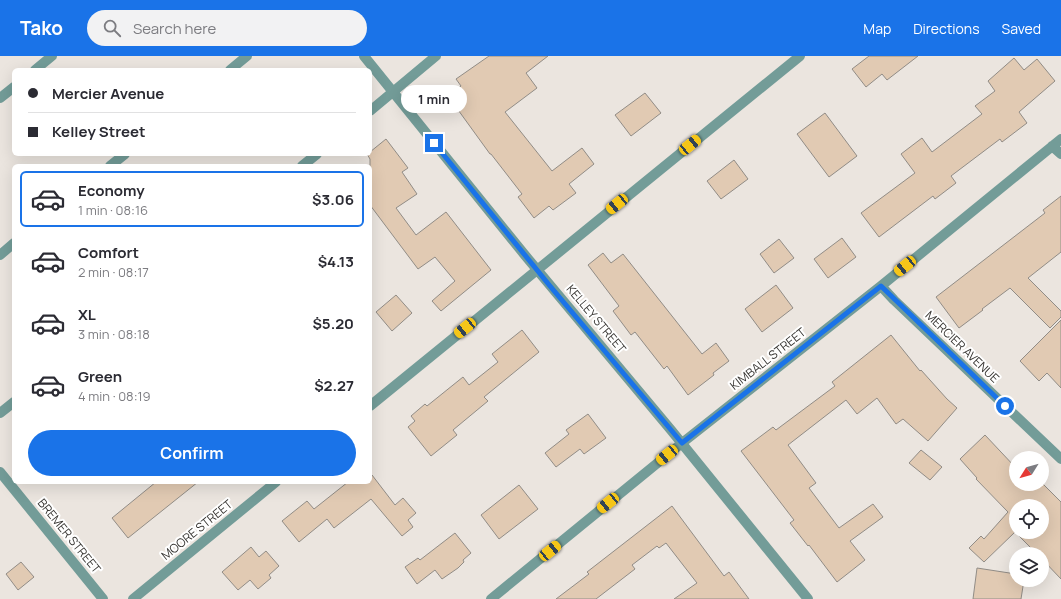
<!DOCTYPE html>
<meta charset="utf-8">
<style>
body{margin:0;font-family:Manrope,sans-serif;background:#f2f2f3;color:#2b2b33;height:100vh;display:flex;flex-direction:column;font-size:15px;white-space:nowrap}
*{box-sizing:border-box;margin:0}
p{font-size:13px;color:#7c7c81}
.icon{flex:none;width:22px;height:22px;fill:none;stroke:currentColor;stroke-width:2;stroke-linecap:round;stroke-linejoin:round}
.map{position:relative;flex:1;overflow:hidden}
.drawer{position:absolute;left:12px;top:108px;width:360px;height:320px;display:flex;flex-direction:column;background:#fff;border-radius:6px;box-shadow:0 4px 16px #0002}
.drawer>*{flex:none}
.guide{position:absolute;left:12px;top:12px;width:360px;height:88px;border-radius:6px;box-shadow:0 4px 16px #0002;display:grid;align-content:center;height:88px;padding:0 16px;background:#fff}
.needle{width:26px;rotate:233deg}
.controls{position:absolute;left:1009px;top:395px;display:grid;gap:8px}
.controls a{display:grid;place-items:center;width:40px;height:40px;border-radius:50%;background:#fff;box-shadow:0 4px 16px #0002;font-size:20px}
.end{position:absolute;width:18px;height:18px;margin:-9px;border:5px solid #1a73e8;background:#fff;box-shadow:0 0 0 2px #fff}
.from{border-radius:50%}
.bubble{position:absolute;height:28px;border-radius:14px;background:#fff;box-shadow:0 4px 16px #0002;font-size:13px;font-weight:700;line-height:28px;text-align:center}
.car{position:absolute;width:12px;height:24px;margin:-12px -6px;border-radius:5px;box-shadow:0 0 3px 1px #0007;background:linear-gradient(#f5c518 24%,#345 0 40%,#f5c518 0 76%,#345 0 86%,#f5c518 0)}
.guide b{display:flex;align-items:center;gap:14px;height:38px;font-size:15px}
.guide b+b{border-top:1px solid #e1e1e2}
.guide i{width:10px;height:10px;background:#2b2b33}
ul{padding:7px 0 0;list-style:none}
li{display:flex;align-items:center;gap:12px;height:56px;margin:0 8px 6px;padding:0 8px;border:2px solid transparent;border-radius:6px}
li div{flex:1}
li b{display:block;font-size:15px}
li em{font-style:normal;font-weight:700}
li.current{border-color:#1a73e8}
li>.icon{width:36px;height:36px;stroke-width:1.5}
.primary-button{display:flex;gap:8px;margin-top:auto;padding:8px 16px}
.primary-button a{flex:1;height:46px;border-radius:24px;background:#1a73e8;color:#fff;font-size:16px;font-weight:700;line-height:46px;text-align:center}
header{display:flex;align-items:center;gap:24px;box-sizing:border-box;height:56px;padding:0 20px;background:#1a73e8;color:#fff}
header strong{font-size:19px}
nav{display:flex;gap:22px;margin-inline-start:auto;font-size:14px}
.search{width:280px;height:36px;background:#f2f2f3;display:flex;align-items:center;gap:10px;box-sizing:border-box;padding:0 14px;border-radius:22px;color:#7c7c81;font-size:15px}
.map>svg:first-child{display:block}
.building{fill:#e1cab3;stroke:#918c86;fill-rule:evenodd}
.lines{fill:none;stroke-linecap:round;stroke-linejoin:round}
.minor{stroke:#739c98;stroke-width:10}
.route{stroke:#1a73e8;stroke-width:5}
.labels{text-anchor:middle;stroke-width:4;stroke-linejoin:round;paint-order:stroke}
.street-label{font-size:12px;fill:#373532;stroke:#fff}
</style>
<header>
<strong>Tako</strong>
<div class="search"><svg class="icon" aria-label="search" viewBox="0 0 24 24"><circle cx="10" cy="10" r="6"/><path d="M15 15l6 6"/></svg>Search here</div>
<nav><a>Map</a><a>Directions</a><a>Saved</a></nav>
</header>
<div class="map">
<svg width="1061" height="543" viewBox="0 0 1061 543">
<rect width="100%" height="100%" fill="#ebe5df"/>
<path class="building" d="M489,0H548L526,17L537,32L505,56L552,115L582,92L594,108L569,128L576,137L553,154L549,150L534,162L518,141L522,138L491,98H490L448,40L461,30L456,23Z
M869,0H918L887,24L882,18L866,31L852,13Z
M1014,2L1024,14L1037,3L1055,25L1019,56L1027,67L1002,86L1000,83L951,120L956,127L935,143L933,140L879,181L861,157L915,117L901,98L922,82L932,96L982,58L975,50L995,35L988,25Z
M645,37L661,57L631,80L615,59Z
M825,57L857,100L829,121L797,78Z
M386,83L408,112L402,116L417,138L396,152L416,179L446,156L491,214L441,255L432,245L455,225L435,201L418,213L370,149V103L367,98H370V96Z
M734,104L748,123L721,143L707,125Z
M1061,140V196L1028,222L1061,255V261L1050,272L1010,232L982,253L983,254L959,272L936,241L1045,157L1043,154Z
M842,182L856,201L828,222L814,203Z
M779,183L794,202L774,217L760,198Z
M603,197L611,207L623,198L702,298L716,287L729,305L713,317L714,319L688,339L667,310L664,313L635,276L631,279L613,255L619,250L588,209Z
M776,229L793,252L762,276L745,253Z
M396,239L412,257L392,275L376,256Z
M1061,264V332L1047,317L1039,325L1020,305Z
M522,274L539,296L484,341L488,345L453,374L457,379L431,400L408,371L415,365L411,360L425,348L427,350L463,321L469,329L498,306L492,298Z
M891,279L920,315L921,314L947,343L957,352L928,385L903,363L896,368L877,342L857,358L846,344L788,389L816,427L809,432L839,472L873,448L883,461L850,485L865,504L837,526L809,489L808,490L790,467L794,464L741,395L773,371L776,374L835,330L832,326Z
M588,358L606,382L584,398L580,393L556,411L545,397L569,378L566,374Z
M985,379L1016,412V428H1043L1061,446V523L1042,503V498H1037L1015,476L984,506L969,492L981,480L984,483L1008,456L976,423L977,422L960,403ZM1016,450H1042V476H1016Z
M921,394L942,411L930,424L909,407Z
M372,419L395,449L403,442L416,457L408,464L413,471L402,480L371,443L334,472L327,463L299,486L282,465L307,445L314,453L348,426H370V421Z
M156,426H198L128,482L112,462Z
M519,429L538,453L499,483L481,459Z
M672,450L724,520L729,516L749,543H674L697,527L666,487L659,492L657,490L632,509L635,513L596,543H556L589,518L587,516Z
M455,477L471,497L463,504L464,506L458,512L442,523L435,514L417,528L405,511L418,502L420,504Z
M251,491L259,501L266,495L279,510L269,519L271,522L258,533L250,524L238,534L222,516Z
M21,506L34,521L18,534L6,518Z
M977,512L1016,518V524H1024L1021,543H973Z"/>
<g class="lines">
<path class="minor" d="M364,0L524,198L671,374L808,543
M35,14L52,0
M230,14L247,0
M0,42L14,31
M370,55L436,0
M1052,90L1061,98
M110,110L125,98
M302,110L317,98
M0,199L14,187
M881,230L894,244L1061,403
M370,350L800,0
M0,357L14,346
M0,416L103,543
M133,543L276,426
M491,543L682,387L881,230L1061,83"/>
</g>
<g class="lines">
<path class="route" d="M434,87L550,230L682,387L881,230L1005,350"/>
</g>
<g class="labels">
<g class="street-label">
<text transform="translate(596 263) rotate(50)" y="4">KELLEY STREET</text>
<text transform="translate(962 291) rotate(44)" y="4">MERCIER AVENUE</text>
<text transform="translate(768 303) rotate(-38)" y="4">KIMBALL STREET</text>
<text transform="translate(197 474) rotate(-39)" y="4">MOORE STREET</text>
<text transform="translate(69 480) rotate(51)" y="4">BREMER STREET</text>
</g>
</g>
</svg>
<div class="controls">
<a><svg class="needle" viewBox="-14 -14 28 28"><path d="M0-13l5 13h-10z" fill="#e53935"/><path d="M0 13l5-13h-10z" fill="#7c7c81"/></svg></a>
<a><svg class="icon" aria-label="locate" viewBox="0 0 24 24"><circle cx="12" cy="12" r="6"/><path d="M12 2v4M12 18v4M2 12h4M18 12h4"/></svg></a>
<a><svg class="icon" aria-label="layers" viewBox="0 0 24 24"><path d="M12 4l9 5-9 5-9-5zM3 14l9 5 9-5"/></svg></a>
</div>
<i class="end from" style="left:1005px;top:350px"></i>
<i class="end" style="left:434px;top:87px"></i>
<div class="bubble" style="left:401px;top:29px;width:66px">1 min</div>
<i class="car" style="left:690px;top:89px;rotate:51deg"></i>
<i class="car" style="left:617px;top:148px;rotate:231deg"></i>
<i class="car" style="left:905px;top:210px;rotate:231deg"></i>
<i class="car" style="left:465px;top:272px;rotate:231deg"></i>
<i class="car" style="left:667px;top:399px;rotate:231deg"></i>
<i class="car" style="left:608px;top:447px;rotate:231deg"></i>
<i class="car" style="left:550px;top:495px;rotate:51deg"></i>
<div class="guide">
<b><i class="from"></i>Mercier Avenue</b>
<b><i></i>Kelley Street</b>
</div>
<section class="drawer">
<ul>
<li class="current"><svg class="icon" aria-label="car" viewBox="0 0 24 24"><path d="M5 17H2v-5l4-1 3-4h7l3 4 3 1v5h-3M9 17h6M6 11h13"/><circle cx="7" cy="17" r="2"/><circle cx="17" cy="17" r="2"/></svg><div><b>Economy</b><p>1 min · 08:16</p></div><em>$3.06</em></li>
<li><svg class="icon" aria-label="car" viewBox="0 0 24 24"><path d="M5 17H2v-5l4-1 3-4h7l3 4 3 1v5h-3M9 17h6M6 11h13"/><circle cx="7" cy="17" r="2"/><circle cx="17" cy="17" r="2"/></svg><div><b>Comfort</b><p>2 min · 08:17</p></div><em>$4.13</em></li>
<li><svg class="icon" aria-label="car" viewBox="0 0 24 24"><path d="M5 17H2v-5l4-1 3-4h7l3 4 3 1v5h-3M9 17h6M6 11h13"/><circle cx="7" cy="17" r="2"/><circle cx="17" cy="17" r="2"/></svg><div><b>XL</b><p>3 min · 08:18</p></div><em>$5.20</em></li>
<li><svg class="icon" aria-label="car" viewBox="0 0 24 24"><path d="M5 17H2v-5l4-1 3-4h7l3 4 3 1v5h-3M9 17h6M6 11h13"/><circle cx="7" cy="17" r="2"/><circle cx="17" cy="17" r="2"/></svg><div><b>Green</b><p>4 min · 08:19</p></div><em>$2.27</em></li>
</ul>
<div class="primary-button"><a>Confirm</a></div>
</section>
</div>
